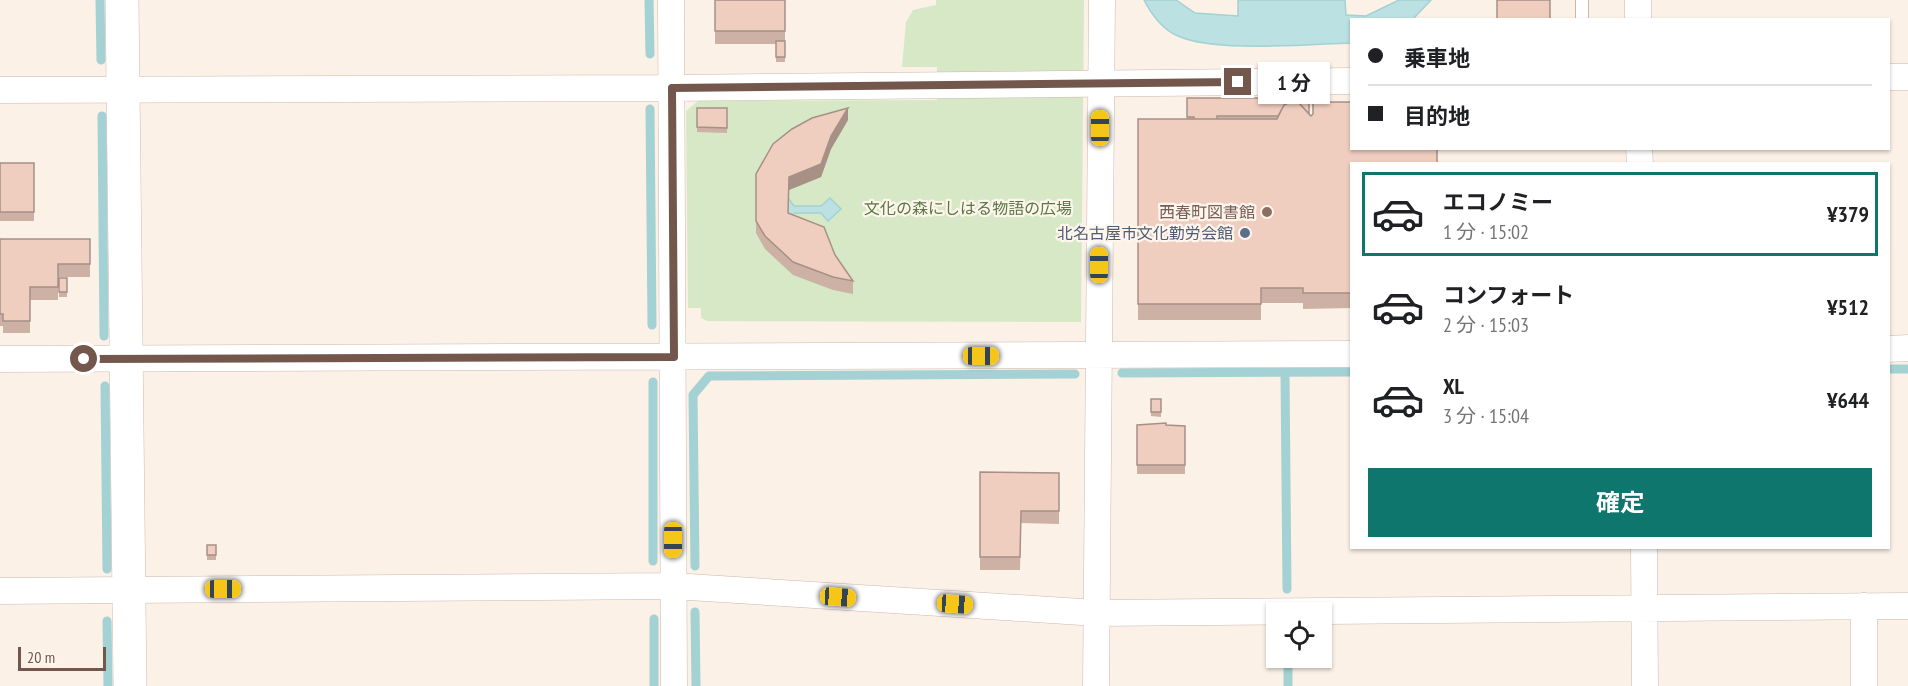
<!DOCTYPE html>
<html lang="ja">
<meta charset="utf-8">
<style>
body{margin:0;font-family:"PT Sans Narrow","Noto Sans JP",sans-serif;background:#f6f6f6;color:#202124;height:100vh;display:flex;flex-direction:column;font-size:22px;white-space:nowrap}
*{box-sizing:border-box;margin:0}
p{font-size:20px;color:#757577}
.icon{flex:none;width:33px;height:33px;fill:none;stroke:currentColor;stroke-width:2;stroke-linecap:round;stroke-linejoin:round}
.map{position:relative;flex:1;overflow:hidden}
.panel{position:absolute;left:1350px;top:162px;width:540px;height:387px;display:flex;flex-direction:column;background:#fff;border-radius:0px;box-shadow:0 2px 4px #0004}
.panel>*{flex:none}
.banner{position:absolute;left:1350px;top:18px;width:540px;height:132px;border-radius:0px;box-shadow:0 2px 4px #0004;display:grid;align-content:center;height:132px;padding:0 18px;background:#fff}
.fabs{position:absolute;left:1266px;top:602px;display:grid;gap:12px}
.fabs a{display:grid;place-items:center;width:66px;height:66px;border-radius:0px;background:#fff;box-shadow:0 2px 4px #0004;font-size:30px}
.scale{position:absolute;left:18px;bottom:15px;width:88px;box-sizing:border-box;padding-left:6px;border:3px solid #73574c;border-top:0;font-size:16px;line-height:21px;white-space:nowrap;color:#73574c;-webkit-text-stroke:4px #fef5ec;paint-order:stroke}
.end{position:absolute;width:27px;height:27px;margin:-14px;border:8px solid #73574c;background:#fff;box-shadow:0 0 0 3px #fff}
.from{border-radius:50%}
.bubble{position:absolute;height:42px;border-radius:0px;background:#fff;box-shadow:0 2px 4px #0004;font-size:20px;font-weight:700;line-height:42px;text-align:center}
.car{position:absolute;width:18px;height:36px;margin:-18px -9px;border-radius:8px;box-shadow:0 0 4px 2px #0007;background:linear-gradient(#f5c518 24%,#345 0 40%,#f5c518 0 76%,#345 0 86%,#f5c518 0)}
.banner b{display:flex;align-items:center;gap:21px;height:57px;font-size:22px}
.banner b+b{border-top:2px solid #e0e0e0}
.banner i{width:15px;height:15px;background:#202124}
ul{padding:10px 0 0;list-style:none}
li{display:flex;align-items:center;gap:18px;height:84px;margin:0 12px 9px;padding:0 6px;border:3px solid transparent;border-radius:0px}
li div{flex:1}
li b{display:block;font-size:22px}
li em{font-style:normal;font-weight:700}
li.current{border-color:#0f766e}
li>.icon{width:54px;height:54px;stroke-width:1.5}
.button{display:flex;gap:12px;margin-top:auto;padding:12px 18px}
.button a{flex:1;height:69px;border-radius:0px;background:#0f766e;color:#fff;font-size:24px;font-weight:700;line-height:69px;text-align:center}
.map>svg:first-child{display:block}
.green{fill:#d6e8c5}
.water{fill:#bce1e3;stroke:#a3d1d4;stroke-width:1.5}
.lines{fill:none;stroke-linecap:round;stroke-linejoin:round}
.stream{stroke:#a3d1d4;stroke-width:9}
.lane-casing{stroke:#ccb8ad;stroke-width:14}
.street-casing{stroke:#ccb8ad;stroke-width:27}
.secondary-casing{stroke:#d1baae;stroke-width:34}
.lane{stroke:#fff;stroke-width:12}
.street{stroke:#fff;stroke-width:26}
.secondary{stroke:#fff;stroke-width:33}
.wall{fill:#ceb1a5}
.shaded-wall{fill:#a79086}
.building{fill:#efcec0;stroke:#a79086;stroke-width:1.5}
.route{stroke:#73574c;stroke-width:8}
.education-dot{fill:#8d6e63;stroke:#fef5ec;stroke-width:2}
.service-dot{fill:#5c6f8a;stroke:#fef5ec;stroke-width:2}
.labels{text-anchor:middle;stroke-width:4.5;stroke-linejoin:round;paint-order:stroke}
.park-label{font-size:16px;fill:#587845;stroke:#fef5ec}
.education-label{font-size:16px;fill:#785e54;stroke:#fef5ec;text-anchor:end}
.service-label{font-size:16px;fill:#4e5e75;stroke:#fef5ec;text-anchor:end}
</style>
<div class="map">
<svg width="1908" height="686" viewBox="0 0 1908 686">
<rect width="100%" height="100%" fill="#fbf1e6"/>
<path class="green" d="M936,0H1084L1081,322L708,321L701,318V308H688L686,111L698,101L937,100V67H902L906,22L913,10L936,5Z"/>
<path class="water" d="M1144,0H1176L1195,13L1238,16V0H1345L1346,15L1366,16L1399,0H1431L1413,19L1352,20L1351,43C1307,44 1216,53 1178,36C1163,30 1151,14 1144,0Z
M788,198L794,206H821L830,198L841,209L828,221L821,213H795L787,220Z"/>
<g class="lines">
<path class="stream" d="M100,0L101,60
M649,0L650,54
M650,109L652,325
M102,116L104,336
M1888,369H1908
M1285,372L1287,589
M1122,373L1352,372
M653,382V561
M105,386L107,569
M695,566L693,395L709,376L1075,374
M695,612L696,686
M654,619V686
M107,621L108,686
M1288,657V686"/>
<defs>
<path id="lane" d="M1582,0V20"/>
<path id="street" d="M671,0L674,686
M1638,0V20
M1888,77H1908
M0,90L672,88L1352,81
M1639,148L1640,164
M1888,349L1908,348
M0,359L1352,354
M1644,548L1645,686
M0,591L673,586L1097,613L1908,606
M1864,606V686
M1096,686L1102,0"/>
<path id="secondary" d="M122,0L130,686"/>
</defs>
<use href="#lane" class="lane-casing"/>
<use href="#street" class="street-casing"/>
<use href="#secondary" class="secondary-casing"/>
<use href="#lane" class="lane"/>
<use href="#street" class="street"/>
<use href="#secondary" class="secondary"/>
</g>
<path class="wall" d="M715,0H785V62H776V44H715Z
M1187,98L1309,114L1352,164V308L1303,309V303H1261V320H1138V119H1187Z
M697,108H727V133L697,132Z
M848,120L831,149L821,177L789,190L788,213L835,255L853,281V294L833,290L793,275L765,249L756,233V174Z
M0,163H34V221H0Z
M0,239H90V277H58V300H30V333H3V326H0Z
M59,278H67V297H59Z
M1151,399H1161V417L1151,416Z
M1137,425L1185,426V474H1137Z
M980,472L1059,473V524L1021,523L1020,570H980Z
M207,545H216V560H207Z"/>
<path class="shaded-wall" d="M848,108V120L831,149L821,177L789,190V177L831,136Z"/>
<path class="building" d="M715,0H785V31H715Z
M1497,0H1550V20H1497Z
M776,41H785V57H776Z
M1187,98H1309V114L1299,103L1290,102L1284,105L1278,116H1217V119H1194V117H1187Z
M1290,102L1299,103L1311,116L1313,114V102H1352V148H1437V164H1352V293H1303V288H1261V304H1138V119H1277L1284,105Z
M697,108H727V128L697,127Z
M848,108L831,136L821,164L789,177L788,213L824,227L835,255L853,281L833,277L793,262L765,236L756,221V174L773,144L792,129L812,118Z
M0,163H34V212H0Z
M0,239H90V264H58V287H30V321H3V314H0Z
M59,278H67V292H59Z
M1151,399H1161V412H1151Z
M1166,423V425L1185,426V465H1137V425Z
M980,472L1059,473V511H1021L1020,557H980Z
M207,545H216V555H207Z"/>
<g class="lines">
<path class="route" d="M84,359L674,357L672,88L1238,82"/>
</g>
<circle class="education-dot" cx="1267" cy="212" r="6"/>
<circle class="service-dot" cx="1245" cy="233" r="6"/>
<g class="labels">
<g class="park-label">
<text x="968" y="214">文化の森にしはる物語の広場</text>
</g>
<g class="education-label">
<text x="1255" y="218">西春町図書館</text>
</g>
<g class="service-label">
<text x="1233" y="239">北名古屋市文化勤労会館</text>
</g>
</g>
</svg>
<div class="fabs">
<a><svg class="icon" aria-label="locate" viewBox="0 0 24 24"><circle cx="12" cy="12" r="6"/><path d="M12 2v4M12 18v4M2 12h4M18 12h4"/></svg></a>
</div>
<div class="scale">20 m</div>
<i class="end from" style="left:84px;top:359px"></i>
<i class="end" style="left:1238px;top:82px"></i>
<div class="bubble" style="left:1258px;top:62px;width:72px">1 分</div>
<i class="car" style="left:1100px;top:128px;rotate:0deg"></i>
<i class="car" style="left:1099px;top:265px;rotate:0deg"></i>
<i class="car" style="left:981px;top:356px;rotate:90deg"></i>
<i class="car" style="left:673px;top:540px;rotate:180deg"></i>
<i class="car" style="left:223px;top:589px;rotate:90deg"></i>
<i class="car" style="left:838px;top:597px;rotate:94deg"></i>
<i class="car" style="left:955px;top:604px;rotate:94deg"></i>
<div class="banner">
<b><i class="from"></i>乗車地</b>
<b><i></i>目的地</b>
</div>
<section class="panel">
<ul>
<li class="current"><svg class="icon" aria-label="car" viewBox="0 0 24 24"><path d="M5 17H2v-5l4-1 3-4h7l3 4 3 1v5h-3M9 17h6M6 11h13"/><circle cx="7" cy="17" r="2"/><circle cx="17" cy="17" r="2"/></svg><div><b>エコノミー</b><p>1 分 · 15:02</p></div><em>¥379</em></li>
<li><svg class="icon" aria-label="car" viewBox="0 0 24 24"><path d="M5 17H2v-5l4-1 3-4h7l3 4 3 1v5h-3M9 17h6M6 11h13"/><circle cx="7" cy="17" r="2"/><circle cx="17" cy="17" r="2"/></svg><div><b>コンフォート</b><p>2 分 · 15:03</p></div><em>¥512</em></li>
<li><svg class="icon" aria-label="car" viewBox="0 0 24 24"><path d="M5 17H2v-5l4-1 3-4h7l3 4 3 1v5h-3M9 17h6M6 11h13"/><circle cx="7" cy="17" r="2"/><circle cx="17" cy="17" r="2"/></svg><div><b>XL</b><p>3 分 · 15:04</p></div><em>¥644</em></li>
</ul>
<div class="button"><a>確定</a></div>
</section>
</div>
